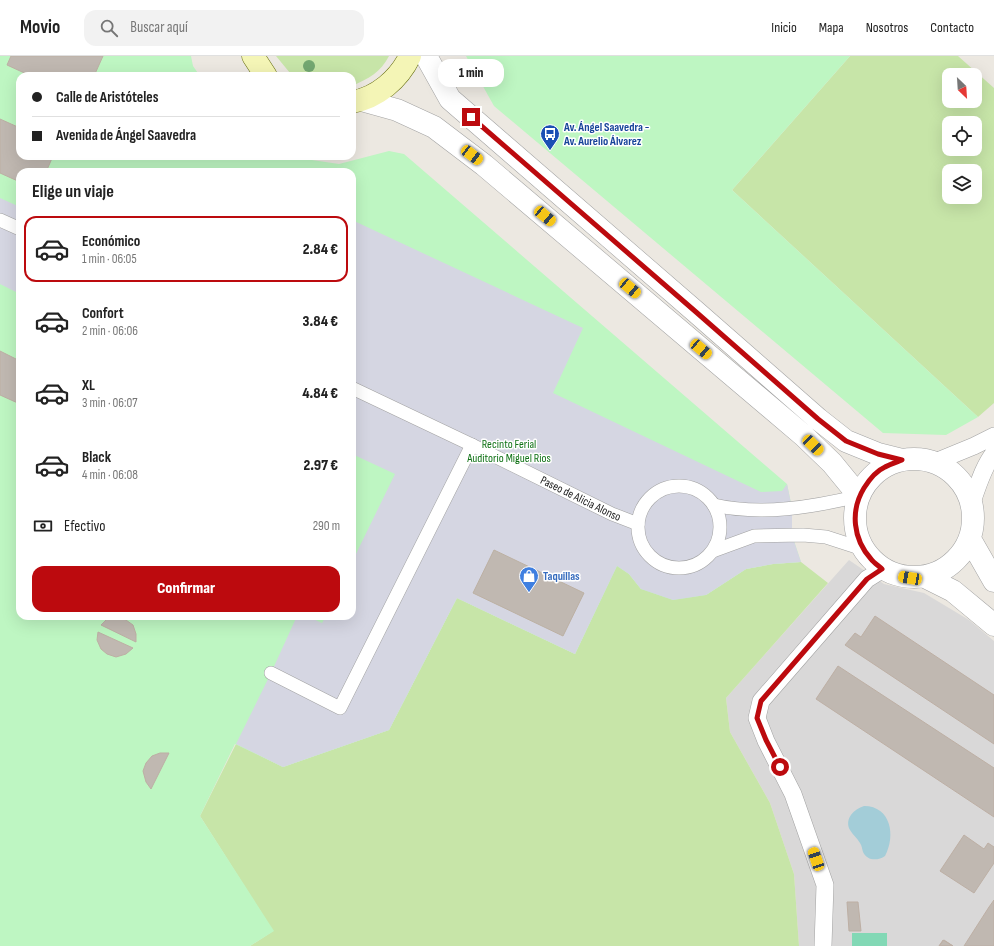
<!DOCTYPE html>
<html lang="es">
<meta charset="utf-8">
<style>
body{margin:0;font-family:"Sofia Sans Condensed",sans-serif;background:#f2f2f2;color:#222;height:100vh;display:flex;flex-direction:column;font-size:15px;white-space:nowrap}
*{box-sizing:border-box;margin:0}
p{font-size:13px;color:#767676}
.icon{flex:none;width:22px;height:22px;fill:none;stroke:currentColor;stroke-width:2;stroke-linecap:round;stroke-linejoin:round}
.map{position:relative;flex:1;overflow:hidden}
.panel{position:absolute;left:16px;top:112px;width:340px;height:452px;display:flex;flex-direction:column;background:#fff;border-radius:12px;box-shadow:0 4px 16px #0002}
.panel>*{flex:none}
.guide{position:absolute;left:16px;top:16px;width:340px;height:88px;border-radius:12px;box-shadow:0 4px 16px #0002;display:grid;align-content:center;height:88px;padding:0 16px;background:#fff}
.needle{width:26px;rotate:155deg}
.buttons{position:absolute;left:942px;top:12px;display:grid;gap:8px}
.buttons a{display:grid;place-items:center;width:40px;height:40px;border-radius:8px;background:#fff;box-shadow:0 4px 16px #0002;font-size:20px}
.end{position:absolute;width:18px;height:18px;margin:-9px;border:5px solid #bc0a0e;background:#fff;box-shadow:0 0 0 2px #fff}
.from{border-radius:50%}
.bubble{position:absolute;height:28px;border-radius:12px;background:#fff;box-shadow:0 4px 16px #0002;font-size:13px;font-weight:800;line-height:28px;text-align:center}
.car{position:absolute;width:12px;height:24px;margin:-12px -6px;border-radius:5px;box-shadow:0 0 3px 1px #0007;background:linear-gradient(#f5c518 24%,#345 0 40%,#f5c518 0 76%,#345 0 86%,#f5c518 0)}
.guide b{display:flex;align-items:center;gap:14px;height:38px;font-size:15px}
.guide b+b{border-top:1px solid #e0e0e0}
.guide i{width:10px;height:10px;background:#222}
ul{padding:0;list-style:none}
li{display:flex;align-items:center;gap:12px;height:66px;margin:0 8px 6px;padding:0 8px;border:2px solid transparent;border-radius:12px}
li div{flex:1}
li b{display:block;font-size:15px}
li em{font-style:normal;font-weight:800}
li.active{border-color:#bc0a0e}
li>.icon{width:36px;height:36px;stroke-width:1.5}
h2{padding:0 16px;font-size:18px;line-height:48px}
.pay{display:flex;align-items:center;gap:10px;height:44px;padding:0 16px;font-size:15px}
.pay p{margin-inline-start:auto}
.primary-button{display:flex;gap:8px;margin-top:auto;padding:8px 16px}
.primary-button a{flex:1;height:46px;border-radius:12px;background:#bc0a0e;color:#fff;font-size:16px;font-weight:800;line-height:46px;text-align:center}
header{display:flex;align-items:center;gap:24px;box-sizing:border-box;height:56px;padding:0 20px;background:#fff;border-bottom:1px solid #e0e0e0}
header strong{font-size:19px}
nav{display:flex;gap:22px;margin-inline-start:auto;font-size:14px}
.search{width:280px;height:36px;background:#f2f2f2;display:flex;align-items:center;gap:10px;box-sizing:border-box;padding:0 14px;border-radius:12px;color:#767676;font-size:15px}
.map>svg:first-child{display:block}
.residential{fill:#d9d8d8}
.grass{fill:#c7e5a8;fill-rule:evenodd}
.park{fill:#bef6c2;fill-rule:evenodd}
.pitch{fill:#82d8b5}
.plaza{fill:#d5d6e2;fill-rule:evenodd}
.water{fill:#a3cdd8}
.building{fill:#c0b8b1;stroke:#bdafa4}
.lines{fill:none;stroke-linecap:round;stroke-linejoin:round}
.pedestrian-casing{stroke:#a2a2a2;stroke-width:14}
.minor-casing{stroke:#a2a2a2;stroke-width:18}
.tertiary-casing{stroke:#a2a2a2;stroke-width:23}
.secondary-casing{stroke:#626a0a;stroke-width:23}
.pedestrian{stroke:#fff;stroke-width:13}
.minor{stroke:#fff;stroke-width:17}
.tertiary{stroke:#fff;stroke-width:22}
.secondary{stroke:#f4f5b6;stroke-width:22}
.tree{fill:#73a771}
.route{stroke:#bc0a0e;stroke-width:5}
.labels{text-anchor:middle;stroke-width:3;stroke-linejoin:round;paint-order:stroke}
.transit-label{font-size:12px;font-weight:bold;fill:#164399;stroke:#fff;text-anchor:start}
.park-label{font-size:12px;fill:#107216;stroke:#fff}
.street-label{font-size:12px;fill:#1b1b1b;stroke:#fff}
.shop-label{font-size:12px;font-weight:bold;fill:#366cbe;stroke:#fff;text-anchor:start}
</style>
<header>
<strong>Movio</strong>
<div class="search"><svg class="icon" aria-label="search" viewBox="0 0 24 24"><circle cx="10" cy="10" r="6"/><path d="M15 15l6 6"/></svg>Buscar aquí</div>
<nav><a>Inicio</a><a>Mapa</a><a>Nosotros</a><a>Contacto</a></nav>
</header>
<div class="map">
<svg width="994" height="890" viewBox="0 0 994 890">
<rect width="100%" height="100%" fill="#ece8e1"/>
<path class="residential" d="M849,504L884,528L924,537L969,564L994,585V890H799L794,818L770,747L730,676L726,642Z"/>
<path class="grass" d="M276,0H389C381,16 368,23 352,30V20H294L290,17Z
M850,0H958L994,32V347L978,361L732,134ZM949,19H975V45H949ZM949,67H975V93H949ZM949,115H975V141H949Z
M801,506L828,527L726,642L730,676L770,747L794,818L799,890H250L273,875L200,760L236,688L283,711L389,674L457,542L575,598L617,509L629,518L641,533L706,539L746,513L773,508Z"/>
<path class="park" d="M0,0H191L193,10L200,20H20V100H285L339,108L389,95L404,98L787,428L792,452V479L801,506L773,508L746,513L706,539L673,544L641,533L629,518L617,510L575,598L457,542L389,674L283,711L235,688L200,760L274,875L250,890H0ZM20,116H352V560H20Z
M466,0H850L732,134L978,361L946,379L883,377L494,50Z"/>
<path class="pitch" d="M852,877H887V890H852Z"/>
<path class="plaza" d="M0,142L20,151V238L0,228Z
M352,164L583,272L553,337L761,436L782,435L787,428L792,452V479L801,506L773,508L746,513L706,539L673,544L641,533L629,518L617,510L575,598L457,542L389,674L283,711L236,688L271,617L297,560H307L322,567L326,560H352V506L395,418L352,398ZM494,494L584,537L563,580L473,537Z"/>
<path class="water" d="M864,750C891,750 896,780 885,800C878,805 867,805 863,796C862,793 862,790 860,787C857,782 853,779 850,774C844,763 854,753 864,750Z"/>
<path class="building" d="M11,0H103L94,20H31L7,9Z
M0,63L20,72V100H53L46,116H20V126L0,117Z
M0,295L20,305V348L0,339Z
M494,494L584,537L563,580L473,537Z
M875,560L994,639V688L845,589L855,577L861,581Z
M118,561L126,564L133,569L136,578V586L101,569L107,563Z
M98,576L133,592L126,598L116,601L107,598L101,593L97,584Z
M838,610L994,712V761L816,643Z
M160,697H169L151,733L146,726L143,715L146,707L152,700Z
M964,779L984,793L988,787L994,791V807L974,837L940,815Z
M994,844V890H964L989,851Z
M847,846H858L861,875H849Z
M943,884L953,890H939Z
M944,884L953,890H939Z"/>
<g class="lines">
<defs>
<g id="pedestrian">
<path d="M0,164L20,173"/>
<path id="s1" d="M352,332L472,389L612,458L638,468"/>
<circle cx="679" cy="471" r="41"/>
<path d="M714,449C761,460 813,451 859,440"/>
<path d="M713,495L754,480L803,479L826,481L863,493"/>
<path d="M271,617L340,652L472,389"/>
</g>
<path id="minor" d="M935,406L974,390L994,380
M972,446C978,430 983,411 994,397
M823,890L825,829L793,738L766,685L757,662L761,645L867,523L883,513"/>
<path id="tertiary" d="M426,0L450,43L696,256L818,363L846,385L878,398L902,404
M361,44L397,54L434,71L484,109L804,380L832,407L859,440
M855 462a59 59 0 1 1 118 0a59 59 0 1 1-118 0Z
M970,483L994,525
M925,521L953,535L994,569"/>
<path id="secondary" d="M253,0L266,20
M352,46C377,42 399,23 410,0"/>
</defs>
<use href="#pedestrian" class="pedestrian-casing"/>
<use href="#minor" class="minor-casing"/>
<use href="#tertiary" class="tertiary-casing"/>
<use href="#secondary" class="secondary-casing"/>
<use href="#pedestrian" class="pedestrian"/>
<use href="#minor" class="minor"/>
<use href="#tertiary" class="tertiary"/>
<use href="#secondary" class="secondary"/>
</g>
<circle class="tree" cx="309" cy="10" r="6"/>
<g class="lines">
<path class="route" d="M471,61L696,256L818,363L846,385L878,398L902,404C897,406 890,408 885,411C876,415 869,424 864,432C850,455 853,483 871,503C874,507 879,510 882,513L867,523L761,645L757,662L766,684L780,711"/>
</g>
<defs>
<symbol id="bus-pin" viewBox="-11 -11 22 30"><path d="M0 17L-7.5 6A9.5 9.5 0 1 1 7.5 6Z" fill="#1a4fb4" stroke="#fff"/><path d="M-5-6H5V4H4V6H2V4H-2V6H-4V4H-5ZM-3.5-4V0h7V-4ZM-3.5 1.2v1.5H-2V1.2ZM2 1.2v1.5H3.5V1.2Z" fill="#fff"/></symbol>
<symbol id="shop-pin" viewBox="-11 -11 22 30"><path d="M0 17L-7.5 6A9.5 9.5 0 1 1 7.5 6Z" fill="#3f7fe0" stroke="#fff"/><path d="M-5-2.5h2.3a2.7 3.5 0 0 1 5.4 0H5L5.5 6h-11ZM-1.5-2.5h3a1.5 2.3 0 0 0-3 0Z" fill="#fff"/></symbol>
</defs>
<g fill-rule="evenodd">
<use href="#bus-pin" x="539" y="67" width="22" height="30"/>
<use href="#shop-pin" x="518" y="509" width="22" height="30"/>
</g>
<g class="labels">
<g class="transit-label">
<text x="564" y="75">Av. Ángel Saavedra -<tspan x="564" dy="14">Av. Aurelio Álvarez</tspan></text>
</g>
<g class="park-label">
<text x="509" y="392">Recinto Ferial<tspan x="509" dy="14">Auditorio Miguel Rios</tspan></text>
</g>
<g class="street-label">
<text dy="4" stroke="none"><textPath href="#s1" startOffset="254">Paseo de Alicia Alonso</textPath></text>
</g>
<g class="shop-label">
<text x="543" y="524">Taquillas</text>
</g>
</g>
</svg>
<div class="buttons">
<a><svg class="needle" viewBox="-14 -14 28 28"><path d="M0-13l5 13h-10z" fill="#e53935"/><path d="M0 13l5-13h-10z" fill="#767676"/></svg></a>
<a><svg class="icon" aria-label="locate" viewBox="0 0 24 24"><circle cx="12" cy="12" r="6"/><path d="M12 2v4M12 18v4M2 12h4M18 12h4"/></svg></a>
<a><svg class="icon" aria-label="layers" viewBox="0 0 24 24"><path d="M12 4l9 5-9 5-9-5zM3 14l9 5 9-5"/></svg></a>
</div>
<i class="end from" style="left:780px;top:711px"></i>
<i class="end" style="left:471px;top:61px"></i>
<div class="bubble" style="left:438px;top:3px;width:66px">1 min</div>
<i class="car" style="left:472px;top:99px;rotate:127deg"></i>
<i class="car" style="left:545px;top:160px;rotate:130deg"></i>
<i class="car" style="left:630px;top:232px;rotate:130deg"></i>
<i class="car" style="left:701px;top:293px;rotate:130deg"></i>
<i class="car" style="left:813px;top:389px;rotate:134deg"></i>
<i class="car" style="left:910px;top:522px;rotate:280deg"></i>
<i class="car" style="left:816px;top:803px;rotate:341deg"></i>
<div class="guide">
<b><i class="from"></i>Calle de Aristóteles</b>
<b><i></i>Avenida de Ángel Saavedra</b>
</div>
<section class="panel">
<h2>Elige un viaje</h2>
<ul>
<li class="active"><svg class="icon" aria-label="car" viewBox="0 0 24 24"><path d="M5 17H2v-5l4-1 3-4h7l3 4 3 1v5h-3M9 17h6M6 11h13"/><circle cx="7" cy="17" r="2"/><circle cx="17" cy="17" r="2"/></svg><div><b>Económico</b><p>1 min · 06:05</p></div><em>2.84 €</em></li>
<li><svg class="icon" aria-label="car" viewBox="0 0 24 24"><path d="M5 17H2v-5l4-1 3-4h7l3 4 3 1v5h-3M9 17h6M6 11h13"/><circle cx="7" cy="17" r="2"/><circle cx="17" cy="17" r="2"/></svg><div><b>Confort</b><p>2 min · 06:06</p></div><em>3.84 €</em></li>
<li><svg class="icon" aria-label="car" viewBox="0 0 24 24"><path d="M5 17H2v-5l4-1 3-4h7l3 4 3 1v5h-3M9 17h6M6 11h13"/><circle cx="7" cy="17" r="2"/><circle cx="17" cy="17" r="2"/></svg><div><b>XL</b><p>3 min · 06:07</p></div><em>4.84 €</em></li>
<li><svg class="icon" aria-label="car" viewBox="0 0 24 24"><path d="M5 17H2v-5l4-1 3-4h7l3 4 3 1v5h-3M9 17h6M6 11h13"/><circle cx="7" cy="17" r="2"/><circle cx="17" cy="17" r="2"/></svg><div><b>Black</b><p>4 min · 06:08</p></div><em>2.97 €</em></li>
</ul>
<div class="pay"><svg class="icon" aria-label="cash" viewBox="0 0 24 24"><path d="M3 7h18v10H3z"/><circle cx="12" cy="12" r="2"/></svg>Efectivo<p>290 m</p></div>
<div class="primary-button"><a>Confirmar</a></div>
</section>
</div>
